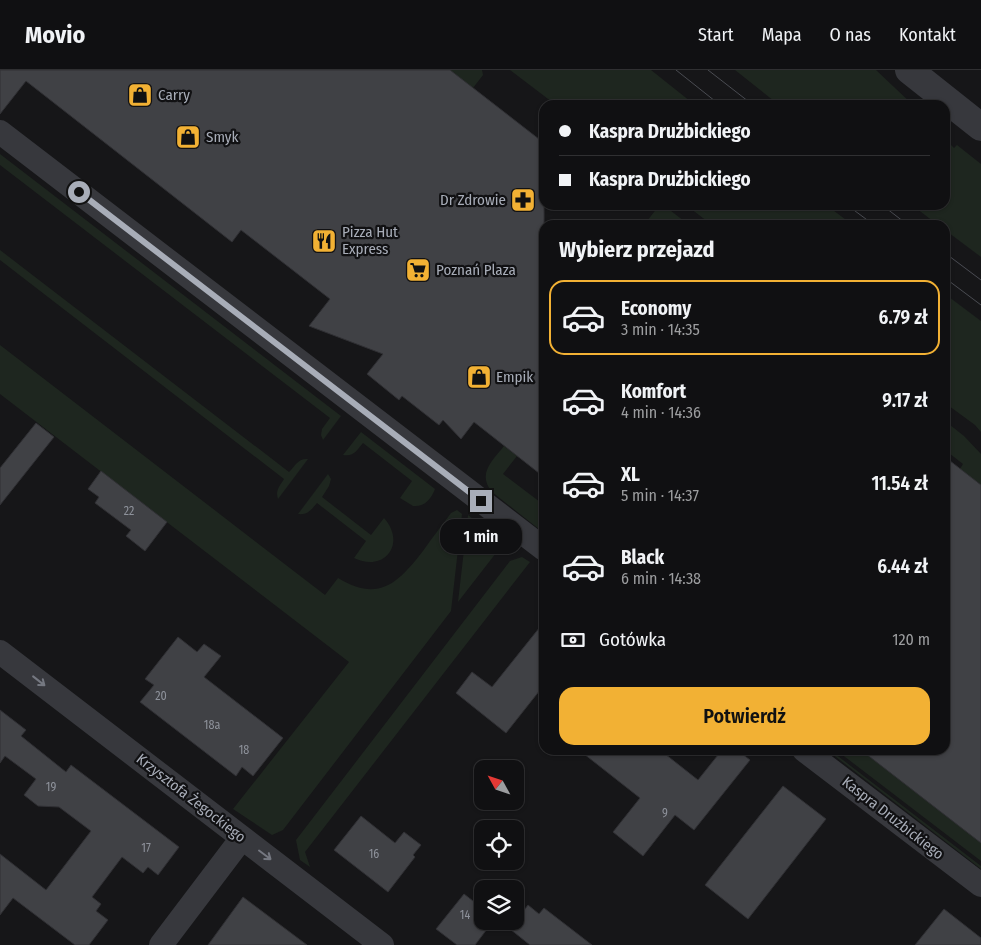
<!DOCTYPE html>
<html lang="pl">
<meta charset="utf-8">
<style>
body{margin:0;font-family:"Fira Sans Condensed",sans-serif;background:#1e1e20;color:#f1f3f6;height:100vh;display:flex;flex-direction:column;font-size:19px;white-space:nowrap}
*{box-sizing:border-box;margin:0}
p{font-size:16px;color:#9c9d9f}
.icon{flex:none;width:28px;height:28px;fill:none;stroke:currentColor;stroke-width:2;stroke-linecap:round;stroke-linejoin:round}
.map{position:relative;flex:1;overflow:hidden}
.drawer{position:absolute;left:539px;top:150px;width:411px;height:535px;display:flex;flex-direction:column;background:#101012;border-radius:15px;box-shadow:0 1px 4px #0004,0 0 0 1px #303032}
.drawer>*{flex:none}
.guide{position:absolute;left:539px;top:30px;width:411px;height:110px;border-radius:15px;box-shadow:0 1px 4px #0004,0 0 0 1px #303032;display:grid;align-content:center;height:110px;padding:0 20px;background:#101012}
.needle{width:32px;rotate:310deg}
.tools{position:absolute;left:474px;top:690px;display:grid;gap:10px}
.tools a{display:grid;place-items:center;width:50px;height:50px;border-radius:10px;background:#101012;box-shadow:0 1px 4px #0004,0 0 0 1px #303032;font-size:25px}
.end{position:absolute;width:22px;height:22px;margin:-11px;border:6px solid #a8adb8;background:#111;box-shadow:0 0 0 2px #111}
.from{border-radius:50%}
.bubble{position:absolute;height:35px;border-radius:15px;background:#101012;box-shadow:0 1px 4px #0004,0 0 0 1px #303032;font-size:16px;font-weight:600;line-height:35px;text-align:center}
.guide b{display:flex;align-items:center;gap:18px;height:48px;font-size:19px}
.guide b+b{border-top:1px solid #303032}
.guide i{width:12px;height:12px;background:#f1f3f6}
ul{padding:0;list-style:none}
li{display:flex;align-items:center;gap:15px;height:75px;margin:0 10px 8px;padding:0 10px;border:2px solid transparent;border-radius:15px}
li div{flex:1}
li b{display:block;font-size:19px}
li em{font-style:normal;font-weight:600}
li.on{border-color:#f2b134}
li>.icon{width:45px;height:45px;stroke-width:1.5}
h2{padding:0 20px;font-size:22px;line-height:60px}
.pay{display:flex;align-items:center;gap:12px;height:55px;padding:0 20px;font-size:19px}
.pay p{margin-inline-start:auto}
.action{display:flex;gap:10px;margin-top:auto;padding:10px 20px}
.action a{flex:1;height:58px;border-radius:15px;background:#f2b134;color:#111;font-size:20px;font-weight:600;line-height:58px;text-align:center}
header{display:flex;align-items:center;gap:30px;box-sizing:border-box;height:70px;padding:0 25px;background:#101012;border-bottom:1px solid #303032}
header strong{font-size:24px}
nav{display:flex;gap:28px;margin-inline-start:auto;font-size:18px}
.map>svg:first-child{display:block}
.green{fill:#1e261f}
.building{fill:#404145;stroke:#303034}
.lines{fill:none;stroke-linecap:round;stroke-linejoin:round}
.minor{stroke:#37383d;stroke-width:24}
.tertiary{stroke:#37383d;stroke-width:28}
.tram{stroke:#4a4c52;stroke-width:1}
.oneway{stroke:#757881}
.route{stroke:#a8adb8;stroke-width:6}
.labels{text-anchor:middle;stroke-width:4.5;stroke-linejoin:round;paint-order:stroke}
.number-label{font-size:12px;fill:#8e929b}
.poi-label{font-size:15px;fill:#a8adb8;stroke:#111113;text-anchor:start}
.street-label{font-size:15px;fill:#a8adb8;stroke:#111113}
</style>
<header>
<strong>Movio</strong>
<nav><a>Start</a><a>Mapa</a><a>O nas</a><a>Kontakt</a></nav>
</header>
<div class="map">
<svg width="981" height="875" viewBox="0 0 981 875">
<rect width="100%" height="100%" fill="#161618"/>
<path class="green" d="M450,0H482L483,5L473,18Z
M510,0H651L695,35H556Z
M735,0H876L913,35H779Z
M945,64L951,69L949,73L954,78L957,75L981,94V187L945,160V155H938L912,135H945Z
M0,84L341,346L323,370L321,365L322,359L330,348L0,95Z
M686,135H826L853,155H712Z
M658,137H666L689,155H651L647,151Z
M0,180L289,402C295,396 298,388 308,389L278,429C275,420 280,416 284,409L0,190Z
M945,224L981,251V362L975,355L945,333Z
M0,275L325,525L338,508C379,533 398,513 423,481C432,468 442,455 451,443L457,440L462,444L451,541L283,760L272,765L233,739L349,592L0,324Z
M945,351L964,366L981,384V415L978,412L975,416L958,402L963,394L945,380Z
M361,362L435,419C431,429 425,437 413,436L400,428L412,411L363,373C357,380 354,387 343,385Z
M504,376L517,386L503,404L544,435V463L492,422C477,404 492,391 504,376Z
M328,404L331,409L329,416L322,427L371,465L384,448C407,474 384,503 354,488L366,471L317,433C311,440 308,445 298,444Z
M468,445L500,470L496,483L458,532Z
M522,487L530,492L305,782L310,797L300,790L296,770L510,491Z
M827,680H830L981,796V799Z
M836,680H861L981,773V791Z"/>
<path class="building" d="M0,0H450L544,73V407L474,352L461,369L443,350L439,355L402,326L399,330L367,304L383,284L309,256L330,229L241,160L232,172L26,11L0,44Z
M36,353L54,367L0,435V398Z
M945,387L981,415V773L861,680H945Z
M101,401L167,452L145,481L126,466L131,460L95,433L99,427L88,419Z
M544,552V615L506,663L456,623L472,602L492,617Z
M178,567L197,582L204,574L221,586L204,607L283,668L253,706L242,697L236,706L140,632L154,615L145,609Z
M0,640L26,660L21,666L66,702L71,695L179,777L158,805L148,797L143,803L122,787L92,827L101,834L96,841L108,850L89,875H75L13,828L0,845V784L46,820L91,761L59,737L38,736L24,725L36,709L5,686L0,693Z
M579,680H660L698,710L722,680H737L750,690L694,760L675,745L643,786L613,762L640,728Z
M783,716L826,749L748,849L705,815Z
M361,746L395,773L404,762L421,775L413,785L415,787L388,822L334,780Z
M464,824L482,838V851H493L475,875H457L436,859Z
M243,827L307,875H208Z
M528,835L539,844L544,838L592,875H530L510,859Z
M944,839L981,868V875H915Z"/>
<g class="lines">
<path class="minor" d="M0,62L544,479
M0,582L382,875
M804,680L981,815
M161,875L242,768"/>
<path class="tertiary" d="M909,0L981,57"/>
<path class="tram" d="M676,0L720,35
M708,0L753,35
M847,135L874,155
M882,135L908,155
M945,183L981,210
M945,208L981,235"/>
</g>
<defs><path id="oneway-shaft" d="M-6 0H5M1.5-3L5.5 0L1.5 3" fill="none" stroke-width="1.6" stroke-linecap="round" stroke-linejoin="round" transform="scale(1.25)"/></defs>
<g class="oneway">
<use href="#oneway-shaft" transform="translate(39 611) rotate(38)"/>
<use href="#oneway-shaft" transform="translate(265 785) rotate(37)"/>
</g>
<g class="lines">
<path class="route" d="M79,122L481,431"/>
</g>
<defs>
<symbol id="shop-square" viewBox="-11 -11 22 22"><rect x="-9" y="-9" width="18" height="18" rx="4" fill="#f2b134" stroke="#111113"/><path d="M-5-2.5h2.3a2.7 3.5 0 0 1 5.4 0H5L5.5 6h-11ZM-1.5-2.5h3a1.5 2.3 0 0 0-3 0Z" fill="#111"/></symbol>
<symbol id="pharmacy-square" viewBox="-11 -11 22 22"><rect x="-9" y="-9" width="18" height="18" rx="4" fill="#f2b134" stroke="#111113"/><path d="M-2-6h4v4h4v4h-4v4h-4v-4h-4v-4h4Z" fill="#111"/></symbol>
<symbol id="restaurant-square" viewBox="-11 -11 22 22"><rect x="-9" y="-9" width="18" height="18" rx="4" fill="#f2b134" stroke="#111113"/><path d="M-5-6h1v4h1v-4h1v4h1v-4h1v5L-1.5 .5V6h-2V.5L-5-1ZM5-6V6H3V1.5H1.5Q1.5-4 5-6Z" fill="#111"/></symbol>
<symbol id="supermarket-square" viewBox="-11 -11 22 22"><rect x="-9" y="-9" width="18" height="18" rx="4" fill="#f2b134" stroke="#111113"/><path d="M-6-5.5h2.5l.6 2H6L4.5 2H-2.5L-4.4-4H-6ZM-1.5 3.2a1.3 1.3 0 1 0 .1 0ZM3 3.2a1.3 1.3 0 1 0 .1 0Z" fill="#111"/></symbol>
</defs>
<g fill-rule="evenodd">
<use href="#shop-square" x="126" y="11" width="28" height="28"/>
<use href="#shop-square" x="174" y="53" width="28" height="28"/>
<use href="#pharmacy-square" x="509" y="116" width="28" height="28"/>
<use href="#restaurant-square" x="310" y="157" width="28" height="28"/>
<use href="#supermarket-square" x="404" y="186" width="28" height="28"/>
<use href="#shop-square" x="465" y="293" width="28" height="28"/>
</g>
<g class="labels">
<g class="number-label">
<text x="129" y="445">22</text>
<text x="161" y="630">20</text>
<text x="212" y="659">18a</text>
<text x="244" y="684">18</text>
<text x="51" y="721">19</text>
<text x="665" y="747">9</text>
<text x="146" y="782">17</text>
<text x="374" y="788">16</text>
<text x="465" y="849">14</text>
</g>
<g class="poi-label">
<text x="158" y="30">Carry</text>
<text x="206" y="72">Smyk</text>
<text x="506" y="135" text-anchor="end">Dr Zdrowie</text>
<text x="342" y="167">Pizza Hut<tspan x="342" dy="17">Express</tspan></text>
<text x="436" y="205">Poznań Plaza</text>
<text x="496" y="312">Empik</text>
</g>
<g class="street-label">
<text transform="translate(191 728) rotate(38)" y="5">Krzysztofa Żegockiego</text>
<text transform="translate(893 748) rotate(38)" y="5">Kaspra Drużbickiego</text>
</g>
</g>
</svg>
<div class="tools">
<a><svg class="needle" viewBox="-14 -14 28 28"><path d="M0-13l5 13h-10z" fill="#e53935"/><path d="M0 13l5-13h-10z" fill="#9c9d9f"/></svg></a>
<a><svg class="icon" aria-label="locate" viewBox="0 0 24 24"><circle cx="12" cy="12" r="6"/><path d="M12 2v4M12 18v4M2 12h4M18 12h4"/></svg></a>
<a><svg class="icon" aria-label="layers" viewBox="0 0 24 24"><path d="M12 4l9 5-9 5-9-5zM3 14l9 5 9-5"/></svg></a>
</div>
<i class="end from" style="left:79px;top:122px"></i>
<i class="end" style="left:481px;top:431px"></i>
<div class="bubble" style="left:440px;top:449px;width:82px">1 min</div>
<div class="guide">
<b><i class="from"></i>Kaspra Drużbickiego</b>
<b><i></i>Kaspra Drużbickiego</b>
</div>
<section class="drawer">
<h2>Wybierz przejazd</h2>
<ul>
<li class="on"><svg class="icon" aria-label="car" viewBox="0 0 24 24"><path d="M5 17H2v-5l4-1 3-4h7l3 4 3 1v5h-3M9 17h6M6 11h13"/><circle cx="7" cy="17" r="2"/><circle cx="17" cy="17" r="2"/></svg><div><b>Economy</b><p>3 min · 14:35</p></div><em>6.79 zł</em></li>
<li><svg class="icon" aria-label="car" viewBox="0 0 24 24"><path d="M5 17H2v-5l4-1 3-4h7l3 4 3 1v5h-3M9 17h6M6 11h13"/><circle cx="7" cy="17" r="2"/><circle cx="17" cy="17" r="2"/></svg><div><b>Komfort</b><p>4 min · 14:36</p></div><em>9.17 zł</em></li>
<li><svg class="icon" aria-label="car" viewBox="0 0 24 24"><path d="M5 17H2v-5l4-1 3-4h7l3 4 3 1v5h-3M9 17h6M6 11h13"/><circle cx="7" cy="17" r="2"/><circle cx="17" cy="17" r="2"/></svg><div><b>XL</b><p>5 min · 14:37</p></div><em>11.54 zł</em></li>
<li><svg class="icon" aria-label="car" viewBox="0 0 24 24"><path d="M5 17H2v-5l4-1 3-4h7l3 4 3 1v5h-3M9 17h6M6 11h13"/><circle cx="7" cy="17" r="2"/><circle cx="17" cy="17" r="2"/></svg><div><b>Black</b><p>6 min · 14:38</p></div><em>6.44 zł</em></li>
</ul>
<div class="pay"><svg class="icon" aria-label="cash" viewBox="0 0 24 24"><path d="M3 7h18v10H3z"/><circle cx="12" cy="12" r="2"/></svg>Gotówka<p>120 m</p></div>
<div class="action"><a>Potwierdź</a></div>
</section>
</div>
